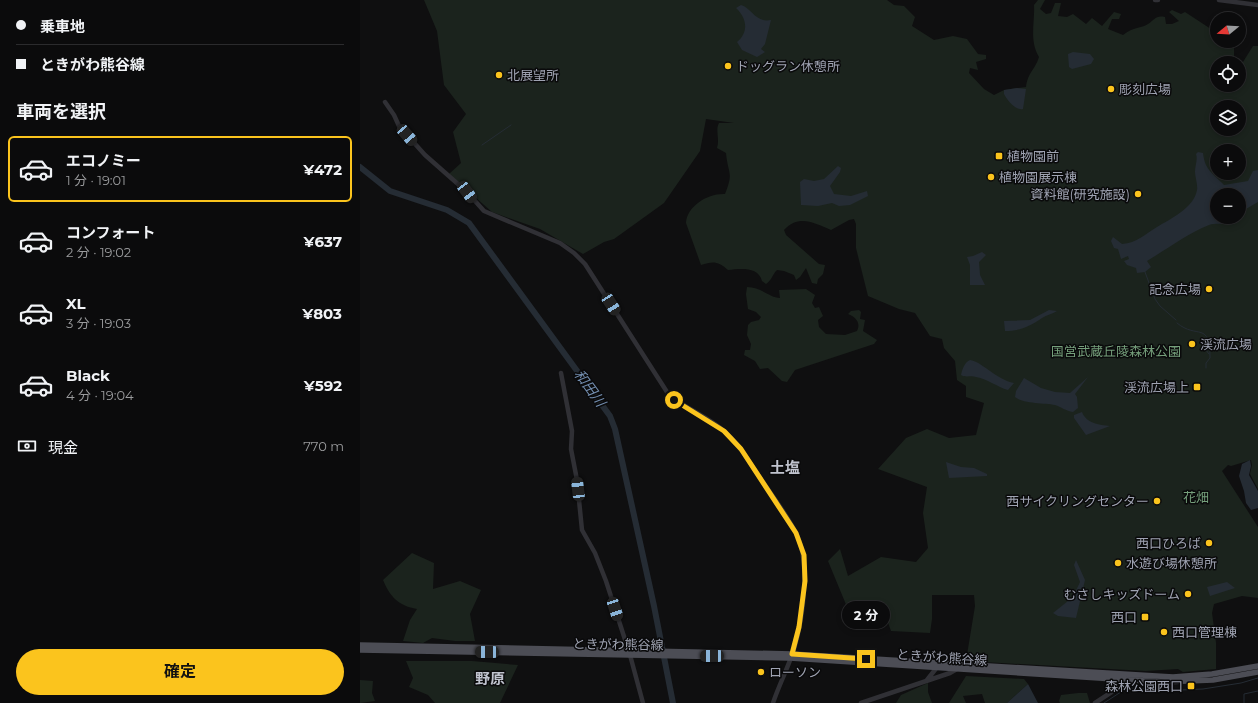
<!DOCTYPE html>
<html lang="ja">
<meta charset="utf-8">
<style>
body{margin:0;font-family:Montserrat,"Noto Sans JP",sans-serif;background:#141415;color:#f1f3f6;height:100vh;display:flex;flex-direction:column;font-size:15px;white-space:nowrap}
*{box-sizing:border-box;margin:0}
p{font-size:13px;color:#9a9b9d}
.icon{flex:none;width:22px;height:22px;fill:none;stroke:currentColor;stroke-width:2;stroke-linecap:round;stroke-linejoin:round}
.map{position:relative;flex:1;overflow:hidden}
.panel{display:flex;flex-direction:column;background:#0b0b0c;width:360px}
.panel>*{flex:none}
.top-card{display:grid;align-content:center;height:88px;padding:0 16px;background:#0b0b0c}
.needle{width:26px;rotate:252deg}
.fabs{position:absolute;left:850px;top:12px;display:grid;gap:8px}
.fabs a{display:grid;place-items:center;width:36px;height:36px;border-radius:50%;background:#0b0b0c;box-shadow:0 2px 6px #0003,0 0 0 1px #2b2b2d;font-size:20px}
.end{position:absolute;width:18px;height:18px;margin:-9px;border:5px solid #fbc41d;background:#111;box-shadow:0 0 0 2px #111}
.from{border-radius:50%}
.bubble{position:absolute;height:28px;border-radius:14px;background:#0b0b0c;box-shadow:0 2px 6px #0003,0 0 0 1px #2b2b2d;font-size:13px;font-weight:700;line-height:28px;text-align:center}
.car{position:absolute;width:12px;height:24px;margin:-12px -6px;border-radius:5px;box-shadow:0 0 3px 1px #0007;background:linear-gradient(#222 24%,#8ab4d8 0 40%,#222 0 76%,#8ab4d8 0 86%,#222 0)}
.top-card b{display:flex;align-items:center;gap:14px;height:38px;font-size:15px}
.top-card b+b{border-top:1px solid #2b2b2d}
.top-card i{width:10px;height:10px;background:#f1f3f6}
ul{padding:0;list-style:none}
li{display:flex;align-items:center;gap:12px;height:66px;margin:0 8px 6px;padding:0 8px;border:2px solid transparent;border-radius:6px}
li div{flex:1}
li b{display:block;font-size:15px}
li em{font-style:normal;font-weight:700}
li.on{border-color:#fbc41d}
li>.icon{width:36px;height:36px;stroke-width:1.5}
h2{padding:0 16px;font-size:18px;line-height:48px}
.pay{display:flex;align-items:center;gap:10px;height:44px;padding:0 16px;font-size:15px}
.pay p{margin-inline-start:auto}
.button{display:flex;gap:8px;margin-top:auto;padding:8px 16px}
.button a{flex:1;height:46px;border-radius:24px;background:#fbc41d;color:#111;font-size:16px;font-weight:700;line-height:46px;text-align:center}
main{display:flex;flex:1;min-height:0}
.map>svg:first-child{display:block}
.green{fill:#1b231d;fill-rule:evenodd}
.water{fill:#252c34}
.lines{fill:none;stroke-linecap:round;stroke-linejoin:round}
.stream{stroke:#252c34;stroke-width:1}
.river{stroke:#252c34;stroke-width:6}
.minor{stroke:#303035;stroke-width:4.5}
.major{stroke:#4c4d55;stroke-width:5.5}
.route{stroke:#fbc41d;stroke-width:5}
.poi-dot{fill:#fbc41d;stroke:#0a0a0b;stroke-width:1.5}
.labels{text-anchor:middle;stroke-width:3;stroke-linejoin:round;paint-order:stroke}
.poi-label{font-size:13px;fill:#9fa3b2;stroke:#0a0a0b;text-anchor:start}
.park-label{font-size:13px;fill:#759f7b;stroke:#0a0a0b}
.street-label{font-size:13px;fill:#9fa3b2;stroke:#0a0a0b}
.water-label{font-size:14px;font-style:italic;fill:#738eb0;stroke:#0a0a0b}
.quarter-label{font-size:15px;font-weight:bold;fill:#c0c3ce;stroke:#0a0a0b}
</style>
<main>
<section class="panel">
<div class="top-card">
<b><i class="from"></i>乗車地</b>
<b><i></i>ときがわ熊谷線</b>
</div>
<h2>車両を選択</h2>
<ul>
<li class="on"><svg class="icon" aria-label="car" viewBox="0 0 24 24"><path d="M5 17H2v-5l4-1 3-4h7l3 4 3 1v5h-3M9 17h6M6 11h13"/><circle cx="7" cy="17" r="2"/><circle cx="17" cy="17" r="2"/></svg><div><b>エコノミー</b><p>1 分 · 19:01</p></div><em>¥472</em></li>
<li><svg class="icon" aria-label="car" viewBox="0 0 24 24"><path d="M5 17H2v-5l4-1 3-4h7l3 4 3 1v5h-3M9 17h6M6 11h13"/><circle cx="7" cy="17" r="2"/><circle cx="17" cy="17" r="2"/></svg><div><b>コンフォート</b><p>2 分 · 19:02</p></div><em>¥637</em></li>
<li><svg class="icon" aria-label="car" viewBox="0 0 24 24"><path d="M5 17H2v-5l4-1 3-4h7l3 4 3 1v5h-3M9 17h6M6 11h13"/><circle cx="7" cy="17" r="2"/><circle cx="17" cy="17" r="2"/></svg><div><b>XL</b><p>3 分 · 19:03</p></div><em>¥803</em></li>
<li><svg class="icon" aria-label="car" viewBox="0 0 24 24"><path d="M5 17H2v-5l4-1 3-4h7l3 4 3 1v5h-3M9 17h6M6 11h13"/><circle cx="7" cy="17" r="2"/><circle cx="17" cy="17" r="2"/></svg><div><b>Black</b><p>4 分 · 19:04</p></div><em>¥592</em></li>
</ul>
<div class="pay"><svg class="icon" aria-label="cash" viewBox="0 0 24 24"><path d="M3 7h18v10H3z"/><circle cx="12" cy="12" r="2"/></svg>現金<p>770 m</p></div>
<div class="button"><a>確定</a></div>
</section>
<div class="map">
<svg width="898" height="703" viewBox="0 0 898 703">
<rect width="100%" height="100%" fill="#0f0f10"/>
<path class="green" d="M64,0H527L534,5L544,6L555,17L552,26L574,40L593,36L607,39L618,54L626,55V59L616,62L618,70L610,68L609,73L624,89L634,95L644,90L666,87C668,72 675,70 679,57C669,40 675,23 674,5L678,0H685L680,9L686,14L691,13L695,3H701L698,16L707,17L713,14L726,24L732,18L742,26L754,12L761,14L759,19H752L748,29L763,35C774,26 781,29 788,24C795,20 795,15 805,17L806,24H812L819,21L809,12L812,10L821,14L825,12L857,33V41H874V57L883,62L893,46H898V489L890,474L892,465L891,460L871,466L868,465L862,471L898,527V598L882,596L854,604L852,613L856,643V669L823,672L818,669L786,671L606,661L615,606L614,595H572V619L570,633L531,631L526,617L517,610L514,616L492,619L468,561L480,549L488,576L521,557L556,562L568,548L563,513L567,487L518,469L546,438L567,429L589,438L616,435L624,403L606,397V386L597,380L595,361L584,348L582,339L570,336L555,313L539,309L508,296L496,248V224L494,219L489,220L471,230C454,223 439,214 424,230L426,235L459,264L465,265L463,274L458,279L457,284L452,283L446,268L440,277L436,280L434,275L424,271L417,270C412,275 412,280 406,284L402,281C398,266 380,269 368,270C358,261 353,261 341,265L326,223C327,206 348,193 365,194C374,171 368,175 366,153L357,148C360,139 355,130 359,123H374L346,119L340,151L304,203L254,239L244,242L223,254L180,229L132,212L89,174L101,163L93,132L106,114L84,85L77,31ZM857,63H879V85H857ZM857,107H879V129H857ZM857,151H879V173H857ZM857,195H879V217H857Z
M387,287C401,287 410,298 420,298L419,290L446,289L455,295L452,303L455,308L459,307L463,316L458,320L459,327L466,334L485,335L497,331C501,323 496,317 488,314L491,311L499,310L501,312L500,319L505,320L503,331L517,340L514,344L435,370L427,382L422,381L408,368L400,369L395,361L384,355L385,350H390L391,344L387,335L388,325L391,322L399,320L401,317L396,312L388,309L386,294Z
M52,553L74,563L73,589L100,581L121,590L110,614L115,641H95L72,638L63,643L43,641L50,620L57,609C39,606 30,597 23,580Z
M46,661H112L158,665L140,703H75L68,695L49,687L53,678Z
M606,676L664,679L668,684L647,703H625L622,694L603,696L606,703H589Z
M0,680L13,681L12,693L15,701L0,703Z
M568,683V692L572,703H536L541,695Z
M718,693H727L730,703H700L699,701L701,695Z"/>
<path class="water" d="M381,5C392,8 395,23 411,20L405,44L401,49L405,52L397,57L382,50L377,42C389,32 387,18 376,8Z
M713,52L730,54L734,59L731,64L712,69L709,67L708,54Z
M657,88L666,89L663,109C656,111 647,100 644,94V90Z
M838,152L843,153C845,171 853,173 864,185L888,181L893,171L898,170V202L879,213V195H857V217H876L874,221C866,226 857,222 849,225C827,234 807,249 787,261L791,267L785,272L777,273L776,268L767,265L764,261L769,259L768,256L761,259L758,249L754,248L751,241L753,237L762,244C777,243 785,234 797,227C810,219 834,208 837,190C838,185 835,177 835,172C835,165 838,160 836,154Z
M478,166L481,168L480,172L470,186L474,194L491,196L507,191L508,196L490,205L479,206L472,203L458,206L441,205L440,182L444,179L454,181L464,179Z
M622,252L626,255L619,262L620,275L625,285H610V265L607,257L613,256Z
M689,310L697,311C692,314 687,315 682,318C670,326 661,331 645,331L644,321L670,320Z
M610,360C621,361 637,380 654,383L648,390C637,387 628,379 616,377C611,375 606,378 601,375C602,369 605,362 610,360Z
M728,377L715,394L717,397L718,408L713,412C706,411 701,407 695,405C685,403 663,404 655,397L656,391L664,378L681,388L695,392L710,393Z
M722,412C726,423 739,425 750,426L726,435L714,418V415Z
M890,460L891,466L889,475L898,491V508L891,510L886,503L884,491L879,476L882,464Z
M586,462L601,467L614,468L627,474V476L589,478Z
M716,560L725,580L716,618L698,616L693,613L713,597L720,582L714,565Z
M867,582L875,588L850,596L847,587Z
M668,684L678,703H647L648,702Z"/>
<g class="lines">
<path class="stream" d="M122,145L151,125
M785,272L795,299L800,306L816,320
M817,323C837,340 850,320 850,358L846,363V368
M849,354L846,350L850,343
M744,703L767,688L820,690L843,689L881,683L898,678
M884,703V694L898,691"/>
<path class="river" d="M0,167L30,191L87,210L109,223L250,416L255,429L294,606L313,703"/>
<path class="minor" d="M795,0H798
M859,0L898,5
M25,102L34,115L39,126L65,155L107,192L124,211L200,243L214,253L225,264L307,392C323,408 347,416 364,431C381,445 390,465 403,482C414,498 427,515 436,533C451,562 443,619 434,649C428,668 419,685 413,703
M201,373L212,431L211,449L217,480L222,530L235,553L246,581L270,655L283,703
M567,680L578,666
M501,703L590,673L597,669
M735,703L761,686L766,678"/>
<path class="major" d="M0,645L432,654L813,677L852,674L898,666
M0,650L430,658L801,682L853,680L898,672"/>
</g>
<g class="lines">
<path class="route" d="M314,400L364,431L381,449L436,533L444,555L445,581L439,627L432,654L506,659"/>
</g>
<g class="poi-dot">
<circle cx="368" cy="66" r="4"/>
<circle cx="139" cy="75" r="4"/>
<circle cx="751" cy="89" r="4"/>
<rect x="635" y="152" width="8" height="8" rx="2"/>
<circle cx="631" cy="177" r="4"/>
<circle cx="778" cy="194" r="4"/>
<circle cx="849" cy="289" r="4"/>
<circle cx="832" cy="344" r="4"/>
<rect x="833" y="383" width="8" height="8" rx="2"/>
<circle cx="797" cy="501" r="4"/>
<circle cx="849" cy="543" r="4"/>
<circle cx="758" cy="563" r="4"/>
<circle cx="828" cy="594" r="4"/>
<rect x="781" y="613" width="8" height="8" rx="2"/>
<circle cx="804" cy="632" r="4"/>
<circle cx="401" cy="672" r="4"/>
<rect x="827" y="682" width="8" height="8" rx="2"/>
</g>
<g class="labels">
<g class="poi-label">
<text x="376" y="71">ドッグラン休憩所</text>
<text x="147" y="80">北展望所</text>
<text x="759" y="94">彫刻広場</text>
<text x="647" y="161">植物園前</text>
<text x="639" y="182">植物園展示棟</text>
<text x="770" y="199" text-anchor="end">資料館(研究施設)</text>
<text x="841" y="294" text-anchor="end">記念広場</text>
<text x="840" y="349">渓流広場</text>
<text x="829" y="392" text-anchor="end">渓流広場上</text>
<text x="789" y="506" text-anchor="end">西サイクリングセンター</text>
<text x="841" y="548" text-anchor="end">西口ひろば</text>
<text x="766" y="568">水遊び場休憩所</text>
<text x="820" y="599" text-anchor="end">むさしキッズドーム</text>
<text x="777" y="622" text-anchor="end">西口</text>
<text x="812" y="637">西口管理棟</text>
<text x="409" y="677">ローソン</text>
<text x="823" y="691" text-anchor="end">森林公園西口</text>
</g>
<g class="park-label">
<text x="756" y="356">国営武蔵丘陵森林公園</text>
<text x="836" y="502">花畑</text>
</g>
<g class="street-label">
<text transform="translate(258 644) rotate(1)" y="5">ときがわ熊谷線</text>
<text transform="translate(582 657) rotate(4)" y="5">ときがわ熊谷線</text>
</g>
<g class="water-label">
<text transform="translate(230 388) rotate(54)" y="5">和田川</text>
</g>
<g class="quarter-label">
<text x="425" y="473">土塩</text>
<text x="130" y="684">野原</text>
</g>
</g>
</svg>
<div class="fabs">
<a><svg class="needle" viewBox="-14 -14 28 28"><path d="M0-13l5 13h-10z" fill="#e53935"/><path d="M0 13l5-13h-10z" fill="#9a9b9d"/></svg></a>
<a><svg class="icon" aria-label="locate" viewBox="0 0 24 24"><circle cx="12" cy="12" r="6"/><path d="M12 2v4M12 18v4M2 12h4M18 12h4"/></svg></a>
<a><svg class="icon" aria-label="layers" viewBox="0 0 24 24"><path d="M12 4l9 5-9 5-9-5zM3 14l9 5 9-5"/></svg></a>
<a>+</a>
<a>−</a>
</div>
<i class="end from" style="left:314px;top:400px"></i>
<i class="end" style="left:506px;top:659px"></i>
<div class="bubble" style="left:482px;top:601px;width:48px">2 分</div>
<i class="car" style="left:47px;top:135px;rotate:139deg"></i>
<i class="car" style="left:107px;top:192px;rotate:143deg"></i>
<i class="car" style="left:251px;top:304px;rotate:147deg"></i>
<i class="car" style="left:218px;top:489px;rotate:353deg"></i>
<i class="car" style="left:255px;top:609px;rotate:162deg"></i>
<i class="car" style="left:127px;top:652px;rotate:271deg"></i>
<i class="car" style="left:352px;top:656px;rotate:270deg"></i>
</div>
</main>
